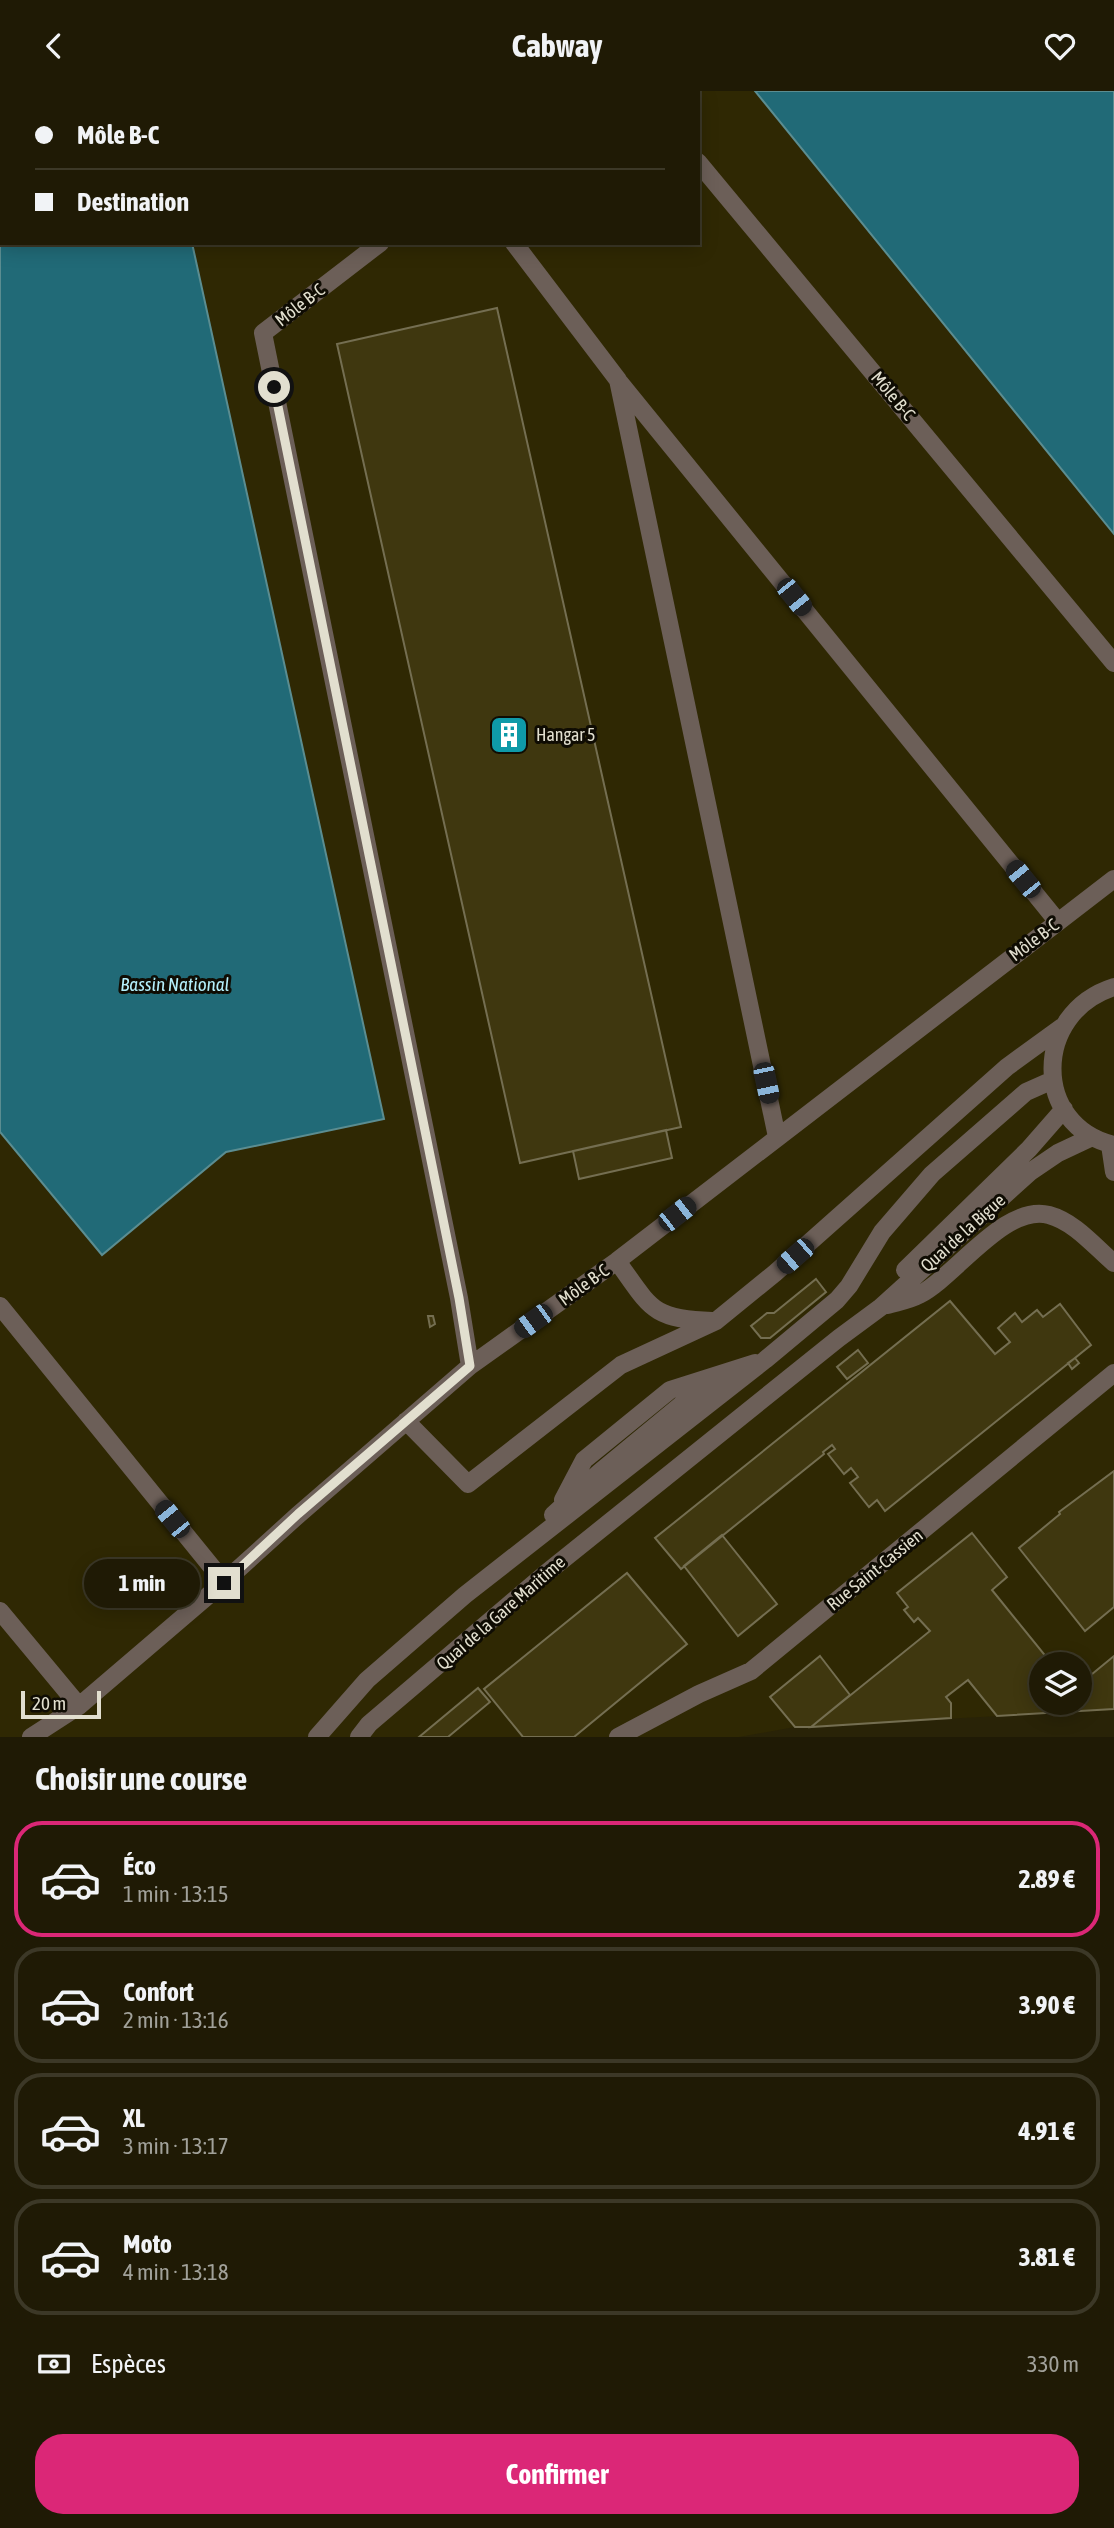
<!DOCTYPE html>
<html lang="fr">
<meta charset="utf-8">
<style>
body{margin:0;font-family:"Asap Condensed",sans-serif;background:#27230f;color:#f1f3f6;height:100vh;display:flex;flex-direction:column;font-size:26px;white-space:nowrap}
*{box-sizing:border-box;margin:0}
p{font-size:23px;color:#a1a19a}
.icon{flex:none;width:38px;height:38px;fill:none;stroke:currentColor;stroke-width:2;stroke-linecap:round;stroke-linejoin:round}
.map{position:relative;height:1646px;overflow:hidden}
.details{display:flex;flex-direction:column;background:#1f1a05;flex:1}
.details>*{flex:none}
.guide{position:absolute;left:0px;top:0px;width:700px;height:154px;box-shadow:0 4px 18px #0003,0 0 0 2px #3c3827;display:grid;align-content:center;height:154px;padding:0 35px;background:#1f1a05}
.buttons{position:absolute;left:1029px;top:1561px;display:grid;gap:14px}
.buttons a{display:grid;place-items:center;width:63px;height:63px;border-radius:50%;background:#1f1a05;box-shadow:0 4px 18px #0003,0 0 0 2px #3c3827;font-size:35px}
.scale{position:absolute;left:21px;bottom:18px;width:80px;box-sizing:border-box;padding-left:7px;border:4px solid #e2dfcf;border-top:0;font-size:19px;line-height:24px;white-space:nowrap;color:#e2dfcf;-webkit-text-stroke:5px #0f0c03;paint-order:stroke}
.end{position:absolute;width:32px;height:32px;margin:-16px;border:9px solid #e2dfcf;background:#111;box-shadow:0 0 0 4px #111}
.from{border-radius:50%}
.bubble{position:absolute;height:49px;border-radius:24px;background:#1f1a05;box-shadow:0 4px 18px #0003,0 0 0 2px #3c3827;font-size:23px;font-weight:700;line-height:49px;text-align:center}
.car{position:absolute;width:21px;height:42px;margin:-21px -10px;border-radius:9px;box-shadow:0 0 5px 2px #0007;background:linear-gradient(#222 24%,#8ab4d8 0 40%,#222 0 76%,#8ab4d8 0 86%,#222 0)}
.guide b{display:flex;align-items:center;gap:24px;height:66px;font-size:26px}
.guide b+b{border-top:2px solid #3c3827}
.guide i{width:18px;height:18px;background:#f1f3f6}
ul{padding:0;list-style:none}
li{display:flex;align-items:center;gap:21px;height:116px;margin:0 14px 10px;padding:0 21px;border:4px solid #3c3827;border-radius:28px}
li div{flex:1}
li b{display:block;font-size:26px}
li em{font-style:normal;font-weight:700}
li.active{border-color:#db2777}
li>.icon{width:63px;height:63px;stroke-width:1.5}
h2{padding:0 35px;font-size:32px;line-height:84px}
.pay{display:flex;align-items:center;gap:18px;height:77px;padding:0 35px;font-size:26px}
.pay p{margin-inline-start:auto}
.cta{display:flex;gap:14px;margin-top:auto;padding:14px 35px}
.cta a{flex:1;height:80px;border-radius:28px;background:#db2777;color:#fff;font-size:28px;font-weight:700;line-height:80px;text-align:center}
header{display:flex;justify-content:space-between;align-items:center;height:91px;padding:0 35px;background:#1f1a05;font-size:32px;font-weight:700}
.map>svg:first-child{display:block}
.built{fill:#2f2803;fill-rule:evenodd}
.water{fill:#216a77;stroke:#5b8d91;stroke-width:2}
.building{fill:#3f370f;stroke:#746e51;stroke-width:2}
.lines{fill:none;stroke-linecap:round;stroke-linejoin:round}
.minor{stroke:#6c5f58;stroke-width:18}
.route{stroke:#e2dfcf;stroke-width:9}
.labels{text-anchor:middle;stroke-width:6;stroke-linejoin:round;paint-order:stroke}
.street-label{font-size:18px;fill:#e2dfcf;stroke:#0f0c03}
.poi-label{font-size:18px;fill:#e2dfcf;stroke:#0f0c03;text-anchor:start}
.water-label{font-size:19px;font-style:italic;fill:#b4effb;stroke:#0f0c03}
</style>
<header><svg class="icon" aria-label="back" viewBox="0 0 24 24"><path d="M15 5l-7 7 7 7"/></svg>Cabway<svg class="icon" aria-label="heart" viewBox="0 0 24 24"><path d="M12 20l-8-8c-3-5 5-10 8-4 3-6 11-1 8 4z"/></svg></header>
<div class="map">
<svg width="1114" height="1646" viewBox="0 0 1114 1646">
<rect width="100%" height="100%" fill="#292307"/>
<path class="built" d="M225,0H755L1114,443V1619L795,1636L739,1646H0V1041L102,1164L226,1061L384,1027L192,152H698V2H223ZM1041,1573H1080V1612H1041Z"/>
<path class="water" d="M0,0H225L2,2V152H192L384,1028L226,1061L102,1164L0,1041Z
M755,0H1114V443Z"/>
<path class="building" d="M497,217L681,1036L520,1072L337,253Z
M666,1039L672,1067L579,1088L573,1060Z
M816,1188L826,1201L770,1247H761L751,1235L767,1222H774Z
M950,1210L995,1263L1010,1251L998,1237L1015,1222L1022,1231L1037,1219L1043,1226L1060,1213L1091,1254L885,1420L877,1409L869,1416L850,1392L858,1386L851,1377L844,1383L828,1363L835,1358L832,1354L823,1361L824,1363L681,1478L655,1447Z
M428,1225H433L435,1233L430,1236Z
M858,1259L868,1272L847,1288L837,1276Z
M1075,1267L1079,1272L1072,1278L1068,1272Z
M1114,1380V1516L1085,1540L1019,1457L1060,1423L1059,1421Z
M972,1442L1007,1486L992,1499L1052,1573H1041V1612H1080V1593L1114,1565V1618L997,1625L968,1589L946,1606L951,1612V1627L811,1636L930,1540L918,1527L914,1531L904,1519L908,1516L897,1502Z
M722,1444L777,1513L738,1545L684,1475Z
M627,1482L687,1553L574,1646H523L484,1598Z
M820,1565L850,1604L811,1636H795L770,1606Z
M478,1597L490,1611L448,1646H419Z"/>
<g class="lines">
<path class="minor" d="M640,0L641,2
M574,2L576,0
M698,71L1114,572
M380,152L263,242L459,1207L470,1275
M514,152L618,289L777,1046
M620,292L1058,831
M1114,896C1032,922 1032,1035 1114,1054
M1110,1054L1114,1081
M617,1170C651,1217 651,1228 712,1230
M905,1179L1029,1058L1064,1018
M888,1214C898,1211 910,1209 919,1204C955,1186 1005,1112 1049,1124C1075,1131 1095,1156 1114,1172
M0,1215L224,1491
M406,1330L468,1393L621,1274L716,1230L775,1182L1007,976L1062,936
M563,1409L584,1369L670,1299L755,1272
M553,1424L600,1381L681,1314L724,1291
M0,1520L79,1615
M31,1646L79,1615L224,1491L298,1424L470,1275L617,1170L1114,788
M317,1646L367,1589L465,1504L765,1269L837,1209L849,1195L882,1141L932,1083L1026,1001L1053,989
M359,1646L369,1633L545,1483L839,1247L881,1216L1030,1081L1058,1062L1092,1046
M618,1646L699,1603L751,1580L1114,1282"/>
</g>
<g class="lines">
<path class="route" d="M224,1492L298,1423L470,1275L459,1207L274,296"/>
</g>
<defs>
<symbol id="building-square" viewBox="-11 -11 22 22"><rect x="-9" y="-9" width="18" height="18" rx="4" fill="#0f9aa8" stroke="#0f0c03"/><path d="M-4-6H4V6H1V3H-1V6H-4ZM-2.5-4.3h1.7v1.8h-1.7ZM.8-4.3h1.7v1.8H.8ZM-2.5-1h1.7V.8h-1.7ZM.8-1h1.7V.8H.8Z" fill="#fff"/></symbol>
</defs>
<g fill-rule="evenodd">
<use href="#building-square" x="487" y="622" width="44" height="44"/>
</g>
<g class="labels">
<g class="street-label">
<text transform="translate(300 214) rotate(-38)" y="6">Môle B-C</text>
<text transform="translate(893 305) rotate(50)" y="6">Môle B-C</text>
<text transform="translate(1034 849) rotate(-37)" y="6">Môle B-C</text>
<text transform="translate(963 1142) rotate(-42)" y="6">Quai de la Bigue</text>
<text transform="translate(584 1194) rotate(-36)" y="6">Môle B-C</text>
<text transform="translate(875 1479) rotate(-39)" y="6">Rue Saint-Cassien</text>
<text transform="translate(501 1522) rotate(-41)" y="6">Quai de la Gare Maritime</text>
</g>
<g class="poi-label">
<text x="536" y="650">Hangar 5</text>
</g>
<g class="water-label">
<text x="175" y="900">Bassin National</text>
</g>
</g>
</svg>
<div class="buttons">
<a><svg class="icon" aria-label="layers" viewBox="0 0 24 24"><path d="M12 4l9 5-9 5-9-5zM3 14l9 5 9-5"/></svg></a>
</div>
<div class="scale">20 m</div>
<i class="end from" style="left:274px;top:296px"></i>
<i class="end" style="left:224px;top:1492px"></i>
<div class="bubble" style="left:84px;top:1468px;width:116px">1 min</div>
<i class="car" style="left:794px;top:506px;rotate:141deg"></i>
<i class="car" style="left:1023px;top:788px;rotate:321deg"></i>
<i class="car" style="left:766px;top:992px;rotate:168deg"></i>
<i class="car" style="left:677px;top:1123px;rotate:52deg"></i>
<i class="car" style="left:795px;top:1165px;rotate:229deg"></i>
<i class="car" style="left:533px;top:1230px;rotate:234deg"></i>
<i class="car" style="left:172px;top:1428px;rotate:321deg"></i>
<div class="guide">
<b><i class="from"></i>Môle B-C</b>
<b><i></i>Destination</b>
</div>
</div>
<section class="details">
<h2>Choisir une course</h2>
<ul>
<li class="active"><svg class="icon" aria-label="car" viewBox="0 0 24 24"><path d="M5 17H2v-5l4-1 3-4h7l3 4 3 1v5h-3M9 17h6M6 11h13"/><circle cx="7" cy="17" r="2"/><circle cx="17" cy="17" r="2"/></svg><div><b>Éco</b><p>1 min · 13:15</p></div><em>2.89 €</em></li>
<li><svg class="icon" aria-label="car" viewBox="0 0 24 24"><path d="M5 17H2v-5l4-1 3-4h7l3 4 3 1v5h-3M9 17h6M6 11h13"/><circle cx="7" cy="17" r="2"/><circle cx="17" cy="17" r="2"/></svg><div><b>Confort</b><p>2 min · 13:16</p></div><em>3.90 €</em></li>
<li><svg class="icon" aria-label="car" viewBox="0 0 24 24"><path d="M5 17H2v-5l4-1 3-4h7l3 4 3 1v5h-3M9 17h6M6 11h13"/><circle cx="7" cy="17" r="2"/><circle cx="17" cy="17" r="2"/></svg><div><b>XL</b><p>3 min · 13:17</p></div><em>4.91 €</em></li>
<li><svg class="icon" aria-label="car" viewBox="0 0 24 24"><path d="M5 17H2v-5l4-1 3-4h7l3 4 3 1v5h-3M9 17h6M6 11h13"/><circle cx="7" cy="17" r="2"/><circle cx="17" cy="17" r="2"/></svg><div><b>Moto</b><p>4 min · 13:18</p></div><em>3.81 €</em></li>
</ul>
<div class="pay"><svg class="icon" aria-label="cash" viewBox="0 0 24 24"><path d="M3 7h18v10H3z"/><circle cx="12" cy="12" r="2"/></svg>Espèces<p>330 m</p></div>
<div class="cta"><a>Confirmer</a></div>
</section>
